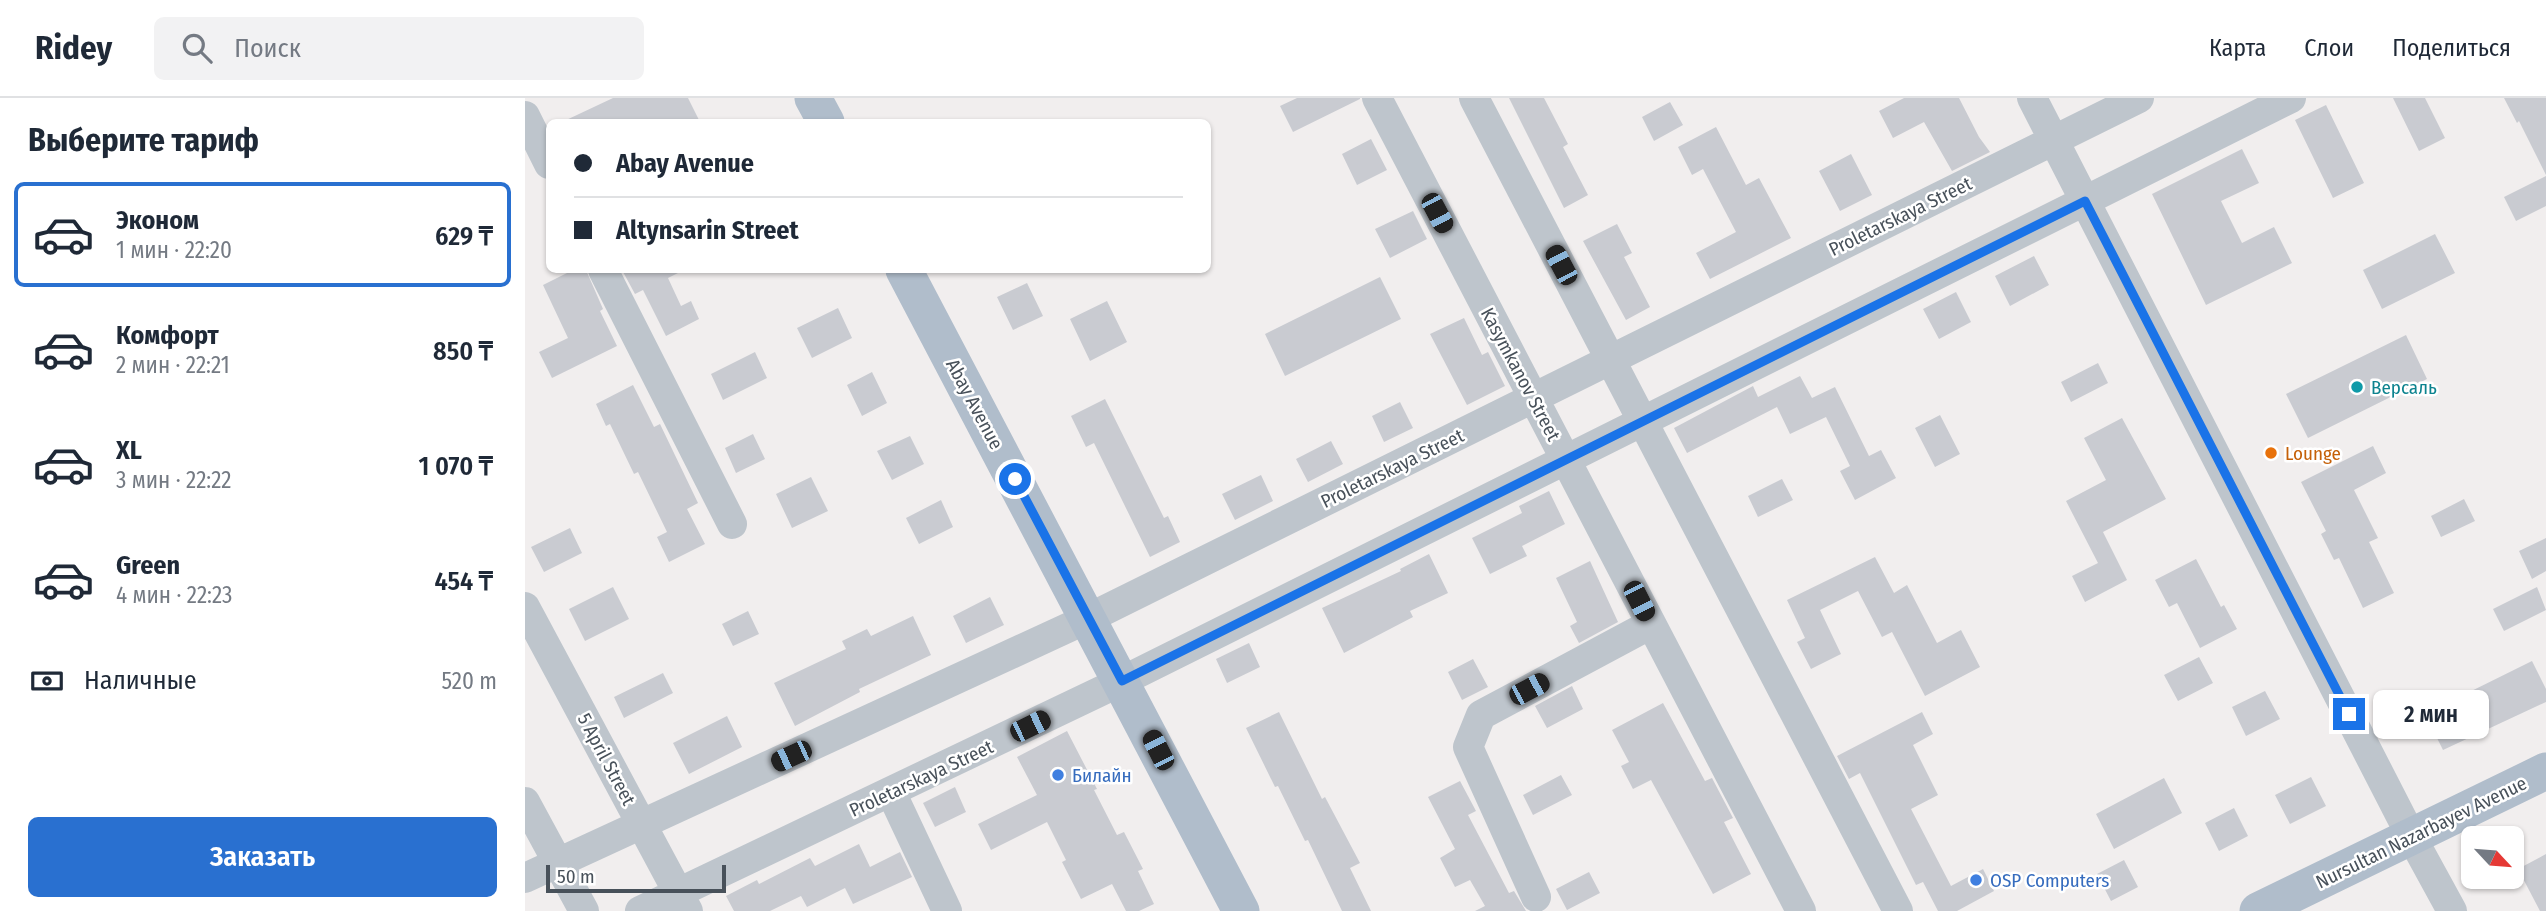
<!DOCTYPE html>
<html lang="ru">
<meta charset="utf-8">
<style>
body{margin:0;font-family:"Fira Sans Condensed",sans-serif;background:#f2f2f3;color:#1f2937;height:100vh;display:flex;flex-direction:column;font-size:26px;white-space:nowrap}
*{box-sizing:border-box;margin:0}
p{font-size:23px;color:#747a83}
.icon{flex:none;width:38px;height:38px;fill:none;stroke:currentColor;stroke-width:2;stroke-linecap:round;stroke-linejoin:round}
.map{position:relative;flex:1;overflow:hidden}
.panel{display:flex;flex-direction:column;background:#fff;width:525px}
.panel>*{flex:none}
.banner{position:absolute;left:21px;top:21px;width:665px;height:154px;border-radius:10px;box-shadow:0 2px 5px #0004;display:grid;align-content:center;height:154px;padding:0 28px;background:#fff}
.needle{width:46px;rotate:116deg}
.buttons{position:absolute;left:1936px;top:728px;display:grid;gap:14px}
.buttons a{display:grid;place-items:center;width:63px;height:63px;border-radius:10px;background:#fff;box-shadow:0 2px 5px #0004;font-size:35px}
.scale{position:absolute;left:21px;bottom:18px;width:180px;box-sizing:border-box;padding-left:7px;border:4px solid #48515a;border-top:0;font-size:19px;line-height:24px;white-space:nowrap;color:#48515a;-webkit-text-stroke:5px #fff;paint-order:stroke}
.end{position:absolute;width:32px;height:32px;margin:-16px;border:9px solid #1a73e8;background:#fff;box-shadow:0 0 0 4px #fff}
.from{border-radius:50%}
.bubble{position:absolute;height:49px;border-radius:10px;background:#fff;box-shadow:0 2px 5px #0004;font-size:23px;font-weight:600;line-height:49px;text-align:center}
.car{position:absolute;width:21px;height:42px;margin:-21px -10px;border-radius:9px;box-shadow:0 0 5px 2px #0007;background:linear-gradient(#222 24%,#8ab4d8 0 40%,#222 0 76%,#8ab4d8 0 86%,#222 0)}
.banner b{display:flex;align-items:center;gap:24px;height:66px;font-size:26px}
.banner b+b{border-top:2px solid #e0e1e3}
.banner i{width:18px;height:18px;background:#1f2937}
ul{padding:0;list-style:none}
li{display:flex;align-items:center;gap:21px;height:105px;margin:0 14px 10px;padding:0 14px;border:4px solid transparent;border-radius:10px}
li div{flex:1}
li b{display:block;font-size:26px}
li em{font-style:normal;font-weight:600}
li.active{border-color:#2970d0}
li>.icon{width:63px;height:63px;stroke-width:1.5}
h2{padding:0 28px;font-size:32px;line-height:84px}
.pay{display:flex;align-items:center;gap:18px;height:77px;padding:0 28px;font-size:26px}
.pay p{margin-inline-start:auto}
.button{display:flex;gap:14px;margin-top:auto;padding:14px 28px}
.button a{flex:1;height:80px;border-radius:10px;background:#2970d0;color:#fff;font-size:28px;font-weight:600;line-height:80px;text-align:center}
header{display:flex;align-items:center;gap:42px;box-sizing:border-box;height:98px;padding:0 35px;background:#fff;border-bottom:2px solid #e0e1e3}
header strong{font-size:33px}
nav{display:flex;gap:38px;margin-inline-start:auto;font-size:24px}
.search{width:490px;height:63px;background:#f2f2f3;display:flex;align-items:center;gap:18px;box-sizing:border-box;padding:0 24px;border-radius:10px;color:#747a83;font-size:26px}
main{display:flex;flex:1;min-height:0}
.map>svg:first-child{display:block}
.building{fill:#c9cbd1}
.lines{fill:none;stroke-linecap:round;stroke-linejoin:round}
.minor{stroke:#bec5cc;stroke-width:30}
.major{stroke:#b0bdcb;stroke-width:37}
.route{stroke:#1a73e8;stroke-width:9}
.culture-dot{fill:#0f9aa8;stroke:#fff;stroke-width:2.5}
.food-dot{fill:#e8710a;stroke:#fff;stroke-width:2.5}
.shop-dot{fill:#3f7fe0;stroke:#fff;stroke-width:2.5}
.labels{text-anchor:middle;stroke-width:5;stroke-linejoin:round;paint-order:stroke}
.street-label{font-size:19px;fill:#48515a;stroke:#fff}
.culture-label{font-size:19px;fill:#0d838f;stroke:#fff;text-anchor:start}
.food-label{font-size:19px;fill:#c56008;stroke:#fff;text-anchor:start}
.shop-label{font-size:19px;fill:#366cbe;stroke:#fff;text-anchor:start}
</style>
<header>
<strong>Ridey</strong>
<div class="search"><svg class="icon" aria-label="search" viewBox="0 0 24 24"><circle cx="10" cy="10" r="6"/><path d="M15 15l6 6"/></svg>Поиск</div>
<nav><a>Карта</a><a>Слои</a><a>Поделиться</a></nav>
</header>
<main>
<section class="panel">
<h2>Выберите тариф</h2>
<ul>
<li class="active"><svg class="icon" aria-label="car" viewBox="0 0 24 24"><path d="M5 17H2v-5l4-1 3-4h7l3 4 3 1v5h-3M9 17h6M6 11h13"/><circle cx="7" cy="17" r="2"/><circle cx="17" cy="17" r="2"/></svg><div><b>Эконом</b><p>1 мин · 22:20</p></div><em>629 ₸</em></li>
<li><svg class="icon" aria-label="car" viewBox="0 0 24 24"><path d="M5 17H2v-5l4-1 3-4h7l3 4 3 1v5h-3M9 17h6M6 11h13"/><circle cx="7" cy="17" r="2"/><circle cx="17" cy="17" r="2"/></svg><div><b>Комфорт</b><p>2 мин · 22:21</p></div><em>850 ₸</em></li>
<li><svg class="icon" aria-label="car" viewBox="0 0 24 24"><path d="M5 17H2v-5l4-1 3-4h7l3 4 3 1v5h-3M9 17h6M6 11h13"/><circle cx="7" cy="17" r="2"/><circle cx="17" cy="17" r="2"/></svg><div><b>XL</b><p>3 мин · 22:22</p></div><em>1 070 ₸</em></li>
<li><svg class="icon" aria-label="car" viewBox="0 0 24 24"><path d="M5 17H2v-5l4-1 3-4h7l3 4 3 1v5h-3M9 17h6M6 11h13"/><circle cx="7" cy="17" r="2"/><circle cx="17" cy="17" r="2"/></svg><div><b>Green</b><p>4 мин · 22:23</p></div><em>454 ₸</em></li>
</ul>
<div class="pay"><svg class="icon" aria-label="cash" viewBox="0 0 24 24"><path d="M3 7h18v10H3z"/><circle cx="12" cy="12" r="2"/></svg>Наличные<p>520 m</p></div>
<div class="button"><a>Заказать</a></div>
</section>
<div class="map">
<svg width="2021" height="813" viewBox="0 0 2021 813">
<rect width="100%" height="100%" fill="#f1eeee"/>
<path class="building" d="M88,0H163L175,24H37Z
M772,0H835V1L768,34L755,8Z
M984,0H1019L1043,46L1038,49L1063,97L1039,110Z
M1379,0H1434L1454,39L1465,54L1427,73L1399,24L1368,40L1354,13Z
M1868,0H1900L1920,40L1894,53Z
M1979,0H2021V77L1994,23L1992,25Z
M1145,4L1158,27L1129,43L1117,19Z
M1801,7L1839,85L1808,100L1770,22Z
M1191,29L1221,87L1234,80L1266,140L1185,181L1171,155L1211,134L1178,71L1167,77L1153,49Z
M846,41L862,72L832,87L817,56Z
M1717,51L1734,85L1696,103L1717,145L1749,129L1767,165L1681,207L1627,96Z
M1326,56L1347,97L1315,113L1294,73Z
M2021,78V108L1991,123L1979,99Z
M888,113L902,141L865,160L850,131Z
M1092,126L1107,155L1099,159L1125,209L1101,222L1058,143Z
M1910,136L1930,175L1857,211L1838,172Z
M1509,158L1524,187L1485,208L1470,178Z
M48,172H61L78,211L75,213L92,248L27,280L14,254L43,240L18,187Z
M97,172H159L143,180L156,208L166,203L174,221L141,238L118,192L110,196Z
M855,179L876,221L760,278L740,236Z
M502,185L518,218L488,232L472,199Z
M1431,194L1446,224L1414,241L1398,211Z
M582,203L602,244L565,263L545,221Z
M313,210L327,240L287,260L272,230Z
M939,220L957,257L963,254L980,288L942,307L905,236Z
M1881,237L1902,281L1783,340L1761,296Z
M230,254L242,280L198,302L186,276Z
M1573,265L1583,285L1546,304L1536,284Z
M347,274L362,305L337,318L322,287Z
M1275,278L1287,300L1310,289L1344,358L1356,352L1371,380L1330,402L1315,373L1325,368L1301,319L1265,336L1252,309L1162,355L1149,330L1228,288L1233,299Z
M108,287L129,329L135,326L173,405L162,411L180,446L144,464L132,439L142,434L113,374L109,376L85,326L81,328L71,306Z
M580,301L639,420L643,418L655,444L625,459L569,345L561,349L546,318Z
M875,304L888,330L859,344L847,318Z
M1415,317L1435,356L1410,369L1390,330Z
M1597,320L1641,401L1578,434L1602,482L1560,504L1547,478L1573,465L1541,403L1581,382L1559,340Z
M228,336L240,361L211,375L200,350Z
M385,338L399,366L367,382L352,353Z
M806,343L818,366L783,384L771,361Z
M1848,348L1861,375L1829,392L1853,440L1844,444L1869,495L1838,510L1814,460L1809,462L1796,436L1801,433L1776,384Z
M736,377L748,403L710,422L697,396Z
M286,379L303,413L267,430L251,396Z
M1257,381L1268,402L1233,419L1223,398Z
M1024,393L1040,426L997,448L1002,458L965,476L947,440L997,415L994,408Z
M1939,401L1950,423L1916,439L1906,418Z
M416,402L428,429L394,446L381,420Z
M45,430L57,455L19,474L6,449Z
M2021,440V473L2007,481L1994,453Z
M904,456L923,495L885,513L888,519L819,555L797,510L876,473L875,471Z
M1350,459L1369,495L1382,487L1412,545L1436,532L1455,569L1400,598L1367,534L1357,539L1333,493L1295,512L1316,556L1286,571L1272,544L1280,540L1262,502Z
M1671,461L1696,509L1699,507L1712,531L1675,550L1652,505L1644,509L1630,482Z
M1065,463L1093,524L1054,545L1045,528L1052,524L1031,480Z
M88,489L104,521L60,543L44,511Z
M2012,489L2021,512L1979,533L1968,511Z
M465,499L479,527L441,545L428,518Z
M223,513L234,536L208,548L197,526Z
M388,518L406,557L334,591L335,594L270,628L249,585L321,551L317,543L342,531L346,538Z
M724,545L735,569L702,585L691,561Z
M1674,559L1688,585L1653,603L1639,577Z
M948,561L963,589L937,602L923,574Z
M2007,563L2021,591V604L1918,652L1900,616Z
M138,575L148,595L99,620L89,599Z
M1047,588L1058,611L1022,630L1010,608Z
M1740,593L1755,621L1721,638L1707,609Z
M1138,605L1180,683L1187,680L1208,720L1199,724L1226,776L1188,796L1126,682L1108,691L1096,668L1104,664L1087,632Z
M754,614L797,701L800,699L835,765L825,770L846,813H817L783,742L780,743L753,688L750,689L721,630Z
M1397,614L1408,636L1388,647L1413,697L1386,711L1426,788L1458,771L1469,793L1432,813H1413L1398,784L1391,787L1335,675L1324,681L1312,658Z
M202,618L217,649L164,676L148,645Z
M542,633L572,691L569,692L592,737L599,734L618,771L613,773L629,806L614,813H601L587,786L556,801L537,764L541,762L522,724L466,752L453,726L512,697L492,659Z
M1036,677L1047,697L1008,717L998,697Z
M1786,679L1801,708L1765,726L1750,697Z
M1639,680L1657,715L1589,751L1571,716Z
M935,683L951,713L943,717L984,795L989,793L1001,813H950L960,808L945,782L930,789L915,760L930,751L903,699Z
M430,689L441,714L410,729L398,705Z
M1709,710L1723,738L1694,753L1680,725Z
M334,746L345,769L375,754L387,779L328,806L320,790L282,809L276,798L245,813H209L201,798L232,782L234,786L285,760L290,768Z
M2021,756V813H2015L1993,771Z
M1599,762L1613,789L1586,803L1572,776Z
M1064,774L1075,795L1042,812L1031,791Z"/>
<g class="lines">
<path class="minor" d="M852,0L1276,813
M949,0L1373,813
M1507,0L1886,738L1927,813
M0,18L24,66
M78,172L207,426
M0,509L163,813
M366,694L422,813
M0,704L59,813
M0,780L564,520L1614,0
M1011,799L943,649L956,617L1126,526
M115,813L597,583L1766,0"/>
<path class="major" d="M288,0L301,24
M379,172L716,813
M1733,813L2021,673"/>
</g>
<g class="lines">
<path class="route" d="M490,381L597,583L1560,103L1824,616"/>
</g>
<circle class="culture-dot" cx="1832" cy="289" r="7"/>
<circle class="food-dot" cx="1746" cy="355" r="7"/>
<g class="shop-dot">
<circle cx="533" cy="677" r="7"/>
<circle cx="1451" cy="782" r="7"/>
</g>
<g class="labels">
<g class="street-label">
<text transform="translate(1375 118) rotate(-26)" y="7">Proletarskaya Street</text>
<text transform="translate(996 276) rotate(62)" y="7">Kasymkanov Street</text>
<text transform="translate(450 306) rotate(62)" y="7">Abay Avenue</text>
<text transform="translate(867 370) rotate(-26)" y="7">Proletarskaya Street</text>
<text transform="translate(82 661) rotate(62)" y="7">5 April Street</text>
<text transform="translate(396 680) rotate(-25)" y="7">Proletarskaya Street</text>
<text transform="translate(1896 734) rotate(-26)" y="7">Nursultan Nazarbayev Avenue</text>
</g>
<g class="culture-label">
<text x="1846" y="296">Версаль</text>
</g>
<g class="food-label">
<text x="1760" y="362">Lounge</text>
</g>
<g class="shop-label">
<text x="547" y="684">Билайн</text>
<text x="1465" y="789">OSP Computers</text>
</g>
</g>
</svg>
<div class="buttons">
<a><svg class="needle" viewBox="-14 -14 28 28"><path d="M0-13l5 13h-10z" fill="#e53935"/><path d="M0 13l5-13h-10z" fill="#747a83"/></svg></a>
</div>
<div class="scale">50 m</div>
<i class="end from" style="left:490px;top:381px"></i>
<i class="end" style="left:1824px;top:616px"></i>
<div class="bubble" style="left:1848px;top:592px;width:116px">2 мин</div>
<i class="car" style="left:912px;top:115px;rotate:152deg"></i>
<i class="car" style="left:1036px;top:167px;rotate:332deg"></i>
<i class="car" style="left:1114px;top:503px;rotate:153deg"></i>
<i class="car" style="left:1004px;top:591px;rotate:62deg"></i>
<i class="car" style="left:505px;top:628px;rotate:64deg"></i>
<i class="car" style="left:633px;top:652px;rotate:333deg"></i>
<i class="car" style="left:266px;top:658px;rotate:245deg"></i>
<div class="banner">
<b><i class="from"></i>Abay Avenue</b>
<b><i></i>Altynsarin Street</b>
</div>
</div>
</main>
